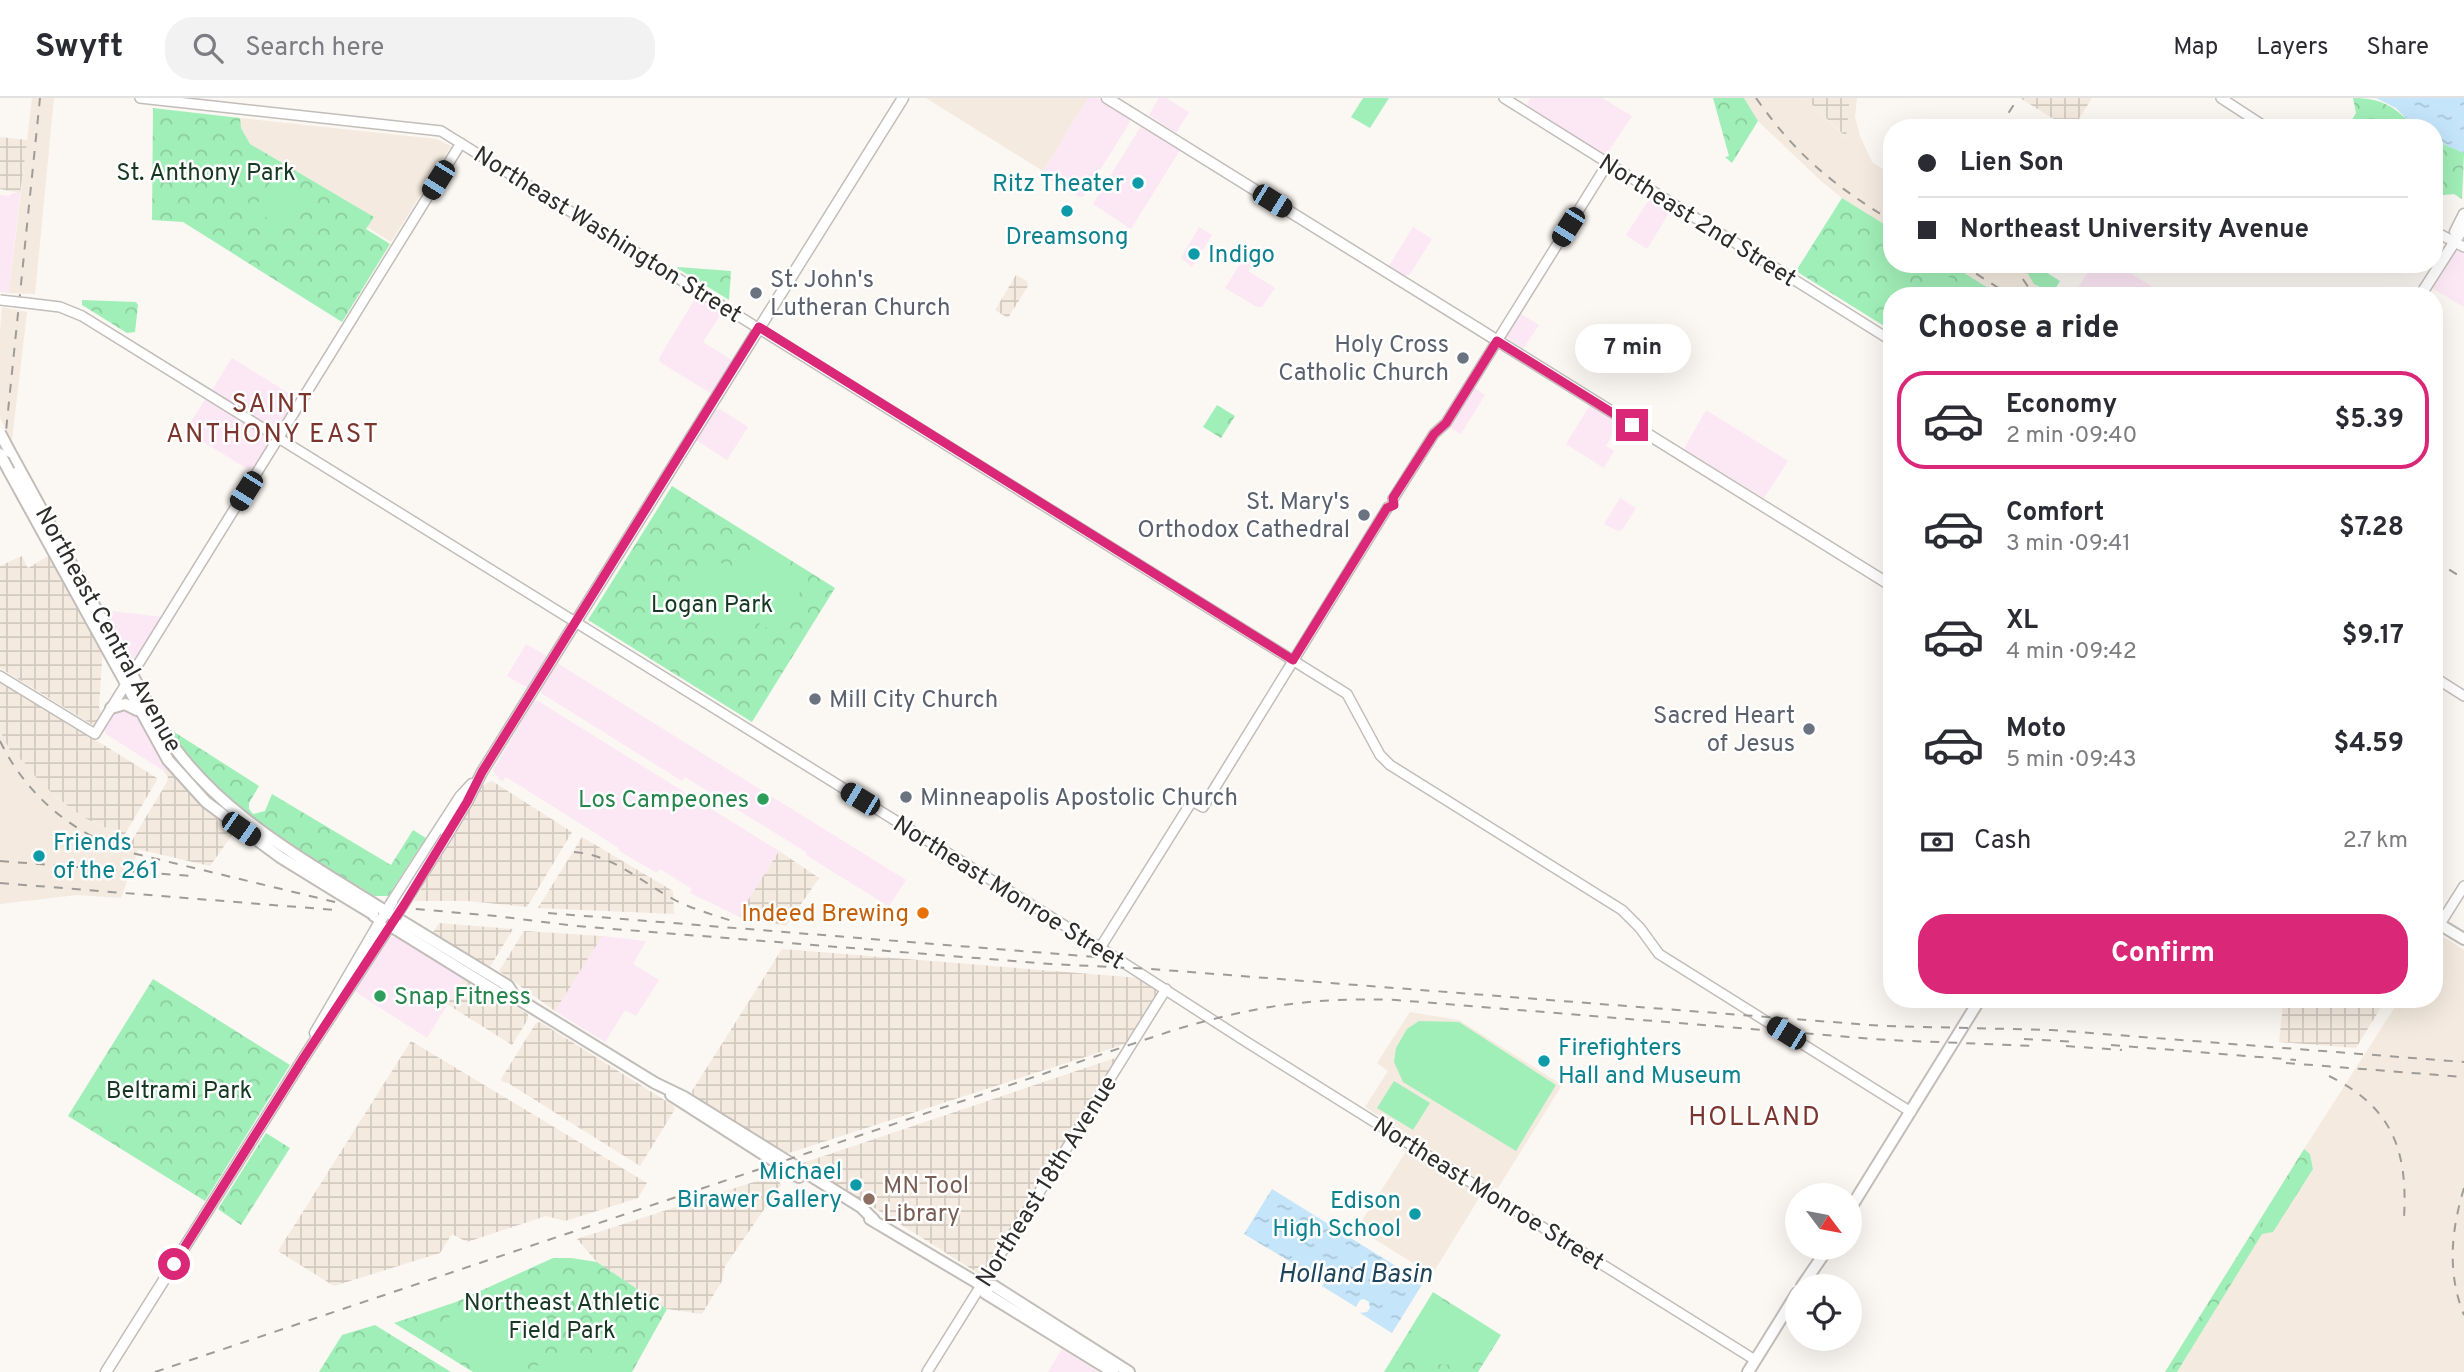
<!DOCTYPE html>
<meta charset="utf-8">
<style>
body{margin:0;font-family:Overpass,sans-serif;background:#f2f2f3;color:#2b2b33;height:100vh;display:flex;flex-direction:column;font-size:26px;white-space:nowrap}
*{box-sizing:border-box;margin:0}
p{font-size:23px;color:#7c7c81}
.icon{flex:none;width:38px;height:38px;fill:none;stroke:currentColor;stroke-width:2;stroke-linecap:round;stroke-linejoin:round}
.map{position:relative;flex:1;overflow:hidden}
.panel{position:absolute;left:1883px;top:189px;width:560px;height:721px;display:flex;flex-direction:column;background:#fff;border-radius:28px;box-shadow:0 7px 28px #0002}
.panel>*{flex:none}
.top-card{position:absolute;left:1883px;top:21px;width:560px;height:154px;border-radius:28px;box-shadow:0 7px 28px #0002;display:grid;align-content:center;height:154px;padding:0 35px;background:#fff}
.needle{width:46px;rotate:122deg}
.tools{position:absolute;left:1785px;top:1085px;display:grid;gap:14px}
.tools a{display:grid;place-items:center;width:77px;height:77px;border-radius:50%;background:#fff;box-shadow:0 7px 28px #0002;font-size:35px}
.end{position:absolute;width:32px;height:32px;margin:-16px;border:9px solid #db2777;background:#fff;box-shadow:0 0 0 4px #fff}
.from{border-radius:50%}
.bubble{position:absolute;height:49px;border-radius:24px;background:#fff;box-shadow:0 7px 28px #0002;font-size:23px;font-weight:700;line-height:49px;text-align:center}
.car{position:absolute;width:21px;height:42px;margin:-21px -10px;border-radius:9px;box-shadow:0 0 5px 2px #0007;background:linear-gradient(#222 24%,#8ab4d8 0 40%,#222 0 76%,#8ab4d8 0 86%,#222 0)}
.top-card b{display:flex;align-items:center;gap:24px;height:66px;font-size:26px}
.top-card b+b{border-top:2px solid #e1e1e2}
.top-card i{width:18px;height:18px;background:#2b2b33}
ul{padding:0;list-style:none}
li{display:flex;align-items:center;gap:21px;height:98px;margin:0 14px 10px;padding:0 21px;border:4px solid transparent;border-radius:28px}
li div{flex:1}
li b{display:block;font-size:26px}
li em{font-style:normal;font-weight:700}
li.current{border-color:#db2777}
li>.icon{width:63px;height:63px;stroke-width:1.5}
h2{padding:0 35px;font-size:32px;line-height:84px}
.pay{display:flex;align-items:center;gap:18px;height:77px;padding:0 35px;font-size:26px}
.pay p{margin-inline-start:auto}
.button{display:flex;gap:14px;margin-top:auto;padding:14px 35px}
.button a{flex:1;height:80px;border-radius:28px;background:#db2777;color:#fff;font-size:28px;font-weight:700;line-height:80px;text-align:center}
header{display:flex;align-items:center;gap:42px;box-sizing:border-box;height:98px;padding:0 35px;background:#fff;border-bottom:2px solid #e1e1e2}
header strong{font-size:33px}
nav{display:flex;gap:38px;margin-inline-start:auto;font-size:24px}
.search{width:490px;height:63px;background:#f2f2f3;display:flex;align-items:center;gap:18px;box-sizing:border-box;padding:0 24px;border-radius:28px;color:#7c7c81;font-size:26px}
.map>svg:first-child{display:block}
.commercial{fill:#fce7f5}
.industrial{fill:url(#industrial-grid)}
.built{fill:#f4eadf}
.park{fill:url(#park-crowns)}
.garden{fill:#a1efb8}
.water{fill:url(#water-ripples)}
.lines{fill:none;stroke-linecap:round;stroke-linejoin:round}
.tertiary-casing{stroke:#c2bdb9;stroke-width:12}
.secondary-casing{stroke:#c2bdb9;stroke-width:13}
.primary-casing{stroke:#c2bdb9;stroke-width:14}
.tertiary{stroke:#fff;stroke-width:9}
.secondary{stroke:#fff;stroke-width:10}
.primary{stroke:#fff;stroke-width:10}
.rail{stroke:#9f9c98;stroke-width:2;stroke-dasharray:9 9;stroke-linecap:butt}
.tertiary-bridge-casing{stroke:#c2bdb9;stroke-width:12;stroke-linecap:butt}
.secondary-bridge-casing{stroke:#c2bdb9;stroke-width:13;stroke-linecap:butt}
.primary-bridge-casing{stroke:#c2bdb9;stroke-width:14;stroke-linecap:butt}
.tertiary-bridge{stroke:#fff;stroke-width:9}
.secondary-bridge{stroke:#fff;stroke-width:10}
.primary-bridge{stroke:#fff;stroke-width:10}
.route{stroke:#db2777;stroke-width:9}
.culture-dot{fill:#0f9aa8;stroke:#fff;stroke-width:2.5}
.worship-dot{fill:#6b7280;stroke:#fff;stroke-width:2.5}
.leisure-dot{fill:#2e9e5b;stroke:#fff;stroke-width:2.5}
.food-dot{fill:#e8710a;stroke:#fff;stroke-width:2.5}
.education-dot{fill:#8d6e63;stroke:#fff;stroke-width:2.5}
.labels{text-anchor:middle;stroke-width:5;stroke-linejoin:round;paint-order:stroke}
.park-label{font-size:24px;fill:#173923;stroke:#fff}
.culture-label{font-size:24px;fill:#0d838f;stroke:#fff;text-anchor:end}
.street-label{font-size:24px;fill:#2f2d2b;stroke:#fff}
.worship-label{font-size:24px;fill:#5b616d;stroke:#fff;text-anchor:start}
.leisure-label{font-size:24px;fill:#27864d;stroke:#fff;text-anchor:end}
.food-label{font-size:24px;fill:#c56008;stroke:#fff;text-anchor:end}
.education-label{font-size:24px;fill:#785e54;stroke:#fff;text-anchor:start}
.neighbourhood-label{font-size:26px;letter-spacing:2px;fill:#7b352c;stroke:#fff}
.water-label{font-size:26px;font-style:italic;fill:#1d445a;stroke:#fff}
</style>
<header>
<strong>Swyft</strong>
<div class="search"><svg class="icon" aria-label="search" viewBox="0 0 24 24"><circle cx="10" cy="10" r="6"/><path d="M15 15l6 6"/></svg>Search here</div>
<nav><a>Map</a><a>Layers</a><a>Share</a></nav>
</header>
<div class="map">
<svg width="2464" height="1274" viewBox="0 0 2464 1274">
<defs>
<pattern id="industrial-grid" width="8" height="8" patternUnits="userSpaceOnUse" patternTransform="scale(1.75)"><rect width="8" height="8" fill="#f4eadf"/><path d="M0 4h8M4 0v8" fill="none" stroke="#d2c9c0"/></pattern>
<pattern id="park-crowns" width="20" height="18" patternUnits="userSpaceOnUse" patternTransform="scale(1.75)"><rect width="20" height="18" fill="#a1efb8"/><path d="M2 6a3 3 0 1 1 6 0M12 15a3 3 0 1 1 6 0" fill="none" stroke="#8bcd9e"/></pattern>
<pattern id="water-ripples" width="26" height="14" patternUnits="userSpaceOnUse" patternTransform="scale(1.75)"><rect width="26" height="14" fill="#c4e5fa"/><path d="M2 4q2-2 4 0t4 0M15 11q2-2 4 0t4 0" fill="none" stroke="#a9c5d6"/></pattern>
</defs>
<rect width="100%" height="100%" fill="#fbf7f2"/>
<path class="commercial" d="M1088,0H1098L1129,20L1130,24L1083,99H1080L1041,76Z
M1159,0H1166L1189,14L1176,35L1149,17Z
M1530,0H1602L1632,18L1608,54L1603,56L1529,9L1527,6Z
M1141,28L1180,52L1131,131L1093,106Z
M13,95H20L9,195L0,194V97L9,98Z
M1650,100L1670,113L1647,151L1626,137Z
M1199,129L1212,137L1192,169L1181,160Z
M1413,129L1432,141L1410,176L1405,178L1389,168Z
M2456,152L2464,156V209L2432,190Z
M1244,160L1253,165L1248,173L1275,190L1262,209H1257L1225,190Z
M2093,166H2116L2167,198H2073Z
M700,199L723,213L703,244L733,263L714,293L710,295L660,264L659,260L695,201Z
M1519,215L1539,227L1523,251L1505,238Z
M232,260L298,301L280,330L275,331L212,292Z
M1473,289L1485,297L1461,336L1452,331L1451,325Z
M206,300L269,341L271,345L253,374L185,333Z
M1590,307L1619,325L1606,348L1614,353L1604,370L1566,346Z
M720,311L748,329L727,362L696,342L714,313Z
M1706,312L1788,363L1764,400L1684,351Z
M1620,400L1636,410L1622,432L1618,433L1604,426Z
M110,513L163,519L136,565L132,566L104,519Z
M526,546L548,559L528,590L507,578Z
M557,565L906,782L889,808L885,809V806L806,757V754L685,679L682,683L541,595V591Z
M534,603H538L779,753L738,818L690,795L692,791L660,771L657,775L619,753V750L506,679L503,683L500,682L493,672Z
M116,611L134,612L170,670L164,673L106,636L104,631Z
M397,837L465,878L427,940L356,894V889L386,842Z
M602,838L646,843L633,866L659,882L636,918L625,912L605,944L555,913Z
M1062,1251L1098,1274H1048Z"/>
<path class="industrial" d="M1805,0H1850L1847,40Z
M2020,0H2092L2073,30H2068Z
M0,39L28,42L20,95L0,91Z
M1016,177L1027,183L1028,188L1008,220L995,212Z
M50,457L103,549L99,609L102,617L93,627L0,570V468L22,458L28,470Z
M0,583L157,680V682L119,746L110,743L115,734L84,720L64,705L46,690L27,670L24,664L11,655L0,633Z
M170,670L234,729V734L210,768L128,749L167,684L168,679L164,673Z
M492,683L572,734L527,809L468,803H414L483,687Z
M582,739L673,793L674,816L538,810Z
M779,753L819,780L786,828L738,818Z
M439,825L513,831L490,869L485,870L431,837Z
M524,833L602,838L555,913L499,873Z
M782,851L1140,880L1156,892L1157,898L1125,946L786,1056L693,998L692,993Z
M465,878L528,916V921L512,947L447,906Z
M2276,901H2386L2356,950L2279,944L2283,906Z
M540,924L674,1008L675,1011L640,1068L508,985L502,984L501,981L536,925Z
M411,943L647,1085L638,1100L565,1123L546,1118L467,1144L452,1136L440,1155L334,1188L278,1153Z
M1118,959L984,1175L981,1177L803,1065Z
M776,1077L781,1087L725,1168L722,1183L702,1216L667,1211L597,1164L577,1141Z"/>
<path class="built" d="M32,0H54L35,196L9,195Z
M926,0H1088L1043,73Z
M1744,0H1805L1846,40L1850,0H1857L1855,19L1860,38L1872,64L1892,77V131L1842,100L1821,83L1758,23Z
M240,20L437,41L451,48L391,144L367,129L373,119L250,46L241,30Z
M1950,166H2022L2043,198H2001Z
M2,209L27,214L12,342L0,320V234Z
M0,633L11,655L24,664L27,670L56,699L84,720L116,735L110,743L138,752L121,800L77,797L0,806Z
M2442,838L2464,852V1274H2177L2262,1135L2273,1134L2313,1071L2310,1056L2304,1051L2400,901H2434V849Z
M1410,914L1459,922L1562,987L1498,1090H1492L1365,1009L1388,973L1377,965Z
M1409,1049L1481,1093V1097L1433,1175H1429L1360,1132L1359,1127Z"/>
<path class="park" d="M1713,0H1744L1758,23L1732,65L1725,59L1729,58Z
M2353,0C2383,0 2395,9 2415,30H2347L2356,15Z
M153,10L240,20L241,30L250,46L374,119L366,131L390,146L342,224L183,124L152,122Z
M2434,42L2464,55L2462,101L2454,96L2434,98Z
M1842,100L1892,131V166H1950L2001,198H1892V233L1796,173Z
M678,169L731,173L729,202L677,170Z
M82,202L136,204L138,207L135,234L127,235L82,207Z
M1217,307L1235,318L1221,340L1203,329Z
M672,388L835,490L752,624L588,522Z
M168,630L259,688L249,705V711L253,716L265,713L272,696L391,767L413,732L426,740L388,798H374C303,753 211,705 168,630Z
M153,881L290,967L205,1103L68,1018Z
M266,1035L290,1050L241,1127L218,1111Z
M2304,1051L2310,1056L2313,1071L2273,1134L2262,1136L2177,1274H2165Z
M553,1160H571L597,1164L667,1211L632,1274H473L394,1225L456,1204Z
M1433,1194L1501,1237L1478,1274H1384Z
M375,1227L451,1274H319L342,1237Z"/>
<path class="garden" d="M1363,0H1389L1370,30L1351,19Z
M279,78L316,99C299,126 279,129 253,112L275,79Z
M2022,166H2033L2060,183L2052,196L2034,186Z
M1945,176L1973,195L1976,198H1925L1938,178Z
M753,450L803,479V490L773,533L760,526L744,510L728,539L678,512V501L705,457L719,463L736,479Z
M1419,923L1459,924L1556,987L1516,1053L1403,984L1394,964L1396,950L1407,931Z
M1394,983L1430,1005L1413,1032L1377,1010Z
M112,1004L122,1012L121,1027L110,1035L95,1026L100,1010Z
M2297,1068L2309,1076L2274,1132L2262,1125Z
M500,1196L525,1198L550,1209L512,1274H494L435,1235C451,1212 474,1201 500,1196Z
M1438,1202H1442L1495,1235C1467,1274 1442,1274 1400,1252L1430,1205Z
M563,1255H594L621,1267L617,1274H531L536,1268Z"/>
<path class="water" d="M2376,0H2464V55L2434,42V30H2415L2396,10Z
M1272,1091L1423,1185L1392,1235L1360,1215L1367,1214L1370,1210L1369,1204L1364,1201L1360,1202L1356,1209L1322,1188L1328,1179L1325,1169L1319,1167L1313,1168L1311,1176L1244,1136Z"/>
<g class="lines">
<defs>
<path id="tertiary" d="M140,0L441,33L1347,596L1380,657L1390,667L1622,812L1640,830L1659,856L1911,1014
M1504,0L1892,243
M2221,0L2267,30
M2434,133L2464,149
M27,205L60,209L82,218L1096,847L1245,943L1755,1262
M1393,401L1434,336L1446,325L1608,65
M0,578L95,636L461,45
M2434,579L2464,598
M2440,826L2464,788
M1100,850L1192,703L1203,709L1388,409
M927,1274L1166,891"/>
<path id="secondary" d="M1107,0L1892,488
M2455,134L2464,116
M2420,198L2464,129
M446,739L467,704L482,674L903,0
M392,804L460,699L472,686
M315,935L381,822
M106,1274L303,961L393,823"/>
<path id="primary" d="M10,354L163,633C208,703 276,745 345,788
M9,373L168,662L206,704L280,759L340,796
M111,610L125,606L137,612
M373,817L502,897L515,899L655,985L684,999L861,1109L874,1122
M395,819L508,888L515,899
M2434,823L2464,841
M671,997L799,1079
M1850,1111L1980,901
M870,1121L981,1187L994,1188L1129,1274
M981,1187L985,1195L1113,1274
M1802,1188L1828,1150
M1748,1274L1797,1195"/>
</defs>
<use href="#tertiary" class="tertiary-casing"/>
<use href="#secondary" class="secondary-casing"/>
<use href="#primary" class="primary-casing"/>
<use href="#tertiary" class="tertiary"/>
<use href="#secondary" class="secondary"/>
<use href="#primary" class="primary"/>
<path class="rail" d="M1756,0C1796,57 1833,87 1892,123
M1999,30L2018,0
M1961,166L2011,198
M2013,166L2034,198
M0,366L6,333L40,0
M2434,462L2464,481
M0,643C27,698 71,734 128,754L335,804L496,818L576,828L1051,866L1151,871L1883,928L2052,932L2464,964
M574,754C613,757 640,783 673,801C692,811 714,817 735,824
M0,763L191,778
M0,785L335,812
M548,815L1096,859
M2024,941L2076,944
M2111,947L2296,962
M2066,948L2122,952
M2286,965L2464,979
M2329,978C2392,1009 2408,1052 2404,1120
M2464,1090C2451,1133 2447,1175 2464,1217
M155,1274L1174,932C1255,908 1312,899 1396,902L1887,942L2035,948"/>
<defs>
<path id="tertiary-bridge" d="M0,202L27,205"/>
<path id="secondary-bridge" d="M395,819L446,739
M381,822L392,804"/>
<path id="primary-bridge" d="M0,335L10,354
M0,356L9,373
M345,788L395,819
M340,796L373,816"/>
</defs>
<use href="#tertiary-bridge" class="tertiary-bridge-casing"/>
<use href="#secondary-bridge" class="secondary-bridge-casing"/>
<use href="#primary-bridge" class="primary-bridge-casing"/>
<use href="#tertiary-bridge" class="tertiary-bridge"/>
<use href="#secondary-bridge" class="secondary-bridge"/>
<use href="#primary-bridge" class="primary-bridge"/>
</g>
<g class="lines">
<path class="route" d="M174,1166L303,961L404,807L467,704L482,674L759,229L1293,562L1387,410L1394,407L1393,400L1434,336L1446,325L1497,243L1632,327"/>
</g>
<g class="culture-dot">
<circle cx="1138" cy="85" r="7"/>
<circle cx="1067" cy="113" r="7"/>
<circle cx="1194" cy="156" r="7"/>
<circle cx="39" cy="758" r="7"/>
<circle cx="1544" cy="963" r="7"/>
<circle cx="856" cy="1087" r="7"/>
<circle cx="1415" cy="1116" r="7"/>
</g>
<g class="worship-dot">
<circle cx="756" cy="195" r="7"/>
<circle cx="1463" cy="260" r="7"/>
<circle cx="1364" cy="417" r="7"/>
<circle cx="815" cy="601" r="7"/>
<circle cx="1809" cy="631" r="7"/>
<circle cx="906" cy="699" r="7"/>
</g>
<g class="leisure-dot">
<circle cx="763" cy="701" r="7"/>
<circle cx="380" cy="898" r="7"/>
</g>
<circle class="food-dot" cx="923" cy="815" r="7"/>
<circle class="education-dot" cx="869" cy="1101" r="7"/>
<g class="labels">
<g class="park-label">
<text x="206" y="82">St. Anthony Park</text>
<text x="712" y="514">Logan Park</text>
<text x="179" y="1000">Beltrami Park</text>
<text x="562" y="1212">Northeast Athletic<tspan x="562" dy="28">Field Park</tspan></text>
</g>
<g class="culture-label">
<text x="1124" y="93">Ritz Theater</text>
<text x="1067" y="146" text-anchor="middle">Dreamsong</text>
<text x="1208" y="164" text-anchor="start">Indigo</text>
<text x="53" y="752" text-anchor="start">Friends<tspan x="53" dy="28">of the 261</tspan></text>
<text x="1558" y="957" text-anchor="start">Firefighters<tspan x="1558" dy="28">Hall and Museum</tspan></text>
<text x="842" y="1081">Michael<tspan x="842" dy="28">Birawer Gallery</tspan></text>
<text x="1401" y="1110">Edison<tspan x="1401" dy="28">High School</tspan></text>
</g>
<g class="street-label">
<text transform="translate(1698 122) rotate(32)" y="8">Northeast 2nd Street</text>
<text transform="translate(608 136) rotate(32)" y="8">Northeast Washington Street</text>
<text transform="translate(109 531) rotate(61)" y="8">Northeast Central Avenue</text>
<text transform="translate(1009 794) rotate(32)" y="8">Northeast Monroe Street</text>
<text transform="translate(1046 1083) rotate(-58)" y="8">Northeast 18th Avenue</text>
<text transform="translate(1489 1095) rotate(32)" y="8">Northeast Monroe Street</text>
</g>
<g class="worship-label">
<text x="770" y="189">St. John's<tspan x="770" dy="28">Lutheran Church</tspan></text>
<text x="1449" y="254" text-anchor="end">Holy Cross<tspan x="1449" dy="28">Catholic Church</tspan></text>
<text x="1350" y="411" text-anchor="end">St. Mary's<tspan x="1350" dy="28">Orthodox Cathedral</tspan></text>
<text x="829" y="609">Mill City Church</text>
<text x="1795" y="625" text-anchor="end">Sacred Heart<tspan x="1795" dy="28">of Jesus</tspan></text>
<text x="920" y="707">Minneapolis Apostolic Church</text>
</g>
<g class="leisure-label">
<text x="749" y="709">Los Campeones</text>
<text x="394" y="906" text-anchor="start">Snap Fitness</text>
</g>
<g class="food-label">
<text x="909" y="823">Indeed Brewing</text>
</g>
<g class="education-label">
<text x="883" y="1095">MN Tool<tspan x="883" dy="28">Library</tspan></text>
</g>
<g class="neighbourhood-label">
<text x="273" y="314">SAINT<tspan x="273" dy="30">ANTHONY EAST</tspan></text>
<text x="1755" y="1027">HOLLAND</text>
</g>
<g class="water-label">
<text x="1355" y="1184">Holland Basin</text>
</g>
</g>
</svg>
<div class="tools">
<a><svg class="needle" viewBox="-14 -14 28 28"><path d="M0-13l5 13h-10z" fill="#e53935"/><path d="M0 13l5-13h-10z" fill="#7c7c81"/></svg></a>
<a><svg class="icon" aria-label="locate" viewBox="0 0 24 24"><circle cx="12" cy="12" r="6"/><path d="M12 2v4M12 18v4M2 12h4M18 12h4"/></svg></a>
</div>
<i class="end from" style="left:174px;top:1166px"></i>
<i class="end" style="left:1632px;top:327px"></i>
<div class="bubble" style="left:1575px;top:226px;width:116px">7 min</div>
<i class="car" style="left:438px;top:82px;rotate:212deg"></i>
<i class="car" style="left:1272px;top:103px;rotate:122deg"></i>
<i class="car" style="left:1568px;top:129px;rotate:212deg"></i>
<i class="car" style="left:246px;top:393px;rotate:212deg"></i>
<i class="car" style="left:860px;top:701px;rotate:301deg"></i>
<i class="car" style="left:241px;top:731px;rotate:125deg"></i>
<i class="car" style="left:1786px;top:935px;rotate:302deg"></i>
<div class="top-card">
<b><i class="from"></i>Lien Son</b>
<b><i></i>Northeast University Avenue</b>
</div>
<section class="panel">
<h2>Choose a ride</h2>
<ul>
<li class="current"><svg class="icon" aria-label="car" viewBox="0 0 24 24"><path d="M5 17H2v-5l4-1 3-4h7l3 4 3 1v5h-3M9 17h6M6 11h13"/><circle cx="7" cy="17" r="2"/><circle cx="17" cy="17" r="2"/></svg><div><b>Economy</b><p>2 min · 09:40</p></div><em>$5.39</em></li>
<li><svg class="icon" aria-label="car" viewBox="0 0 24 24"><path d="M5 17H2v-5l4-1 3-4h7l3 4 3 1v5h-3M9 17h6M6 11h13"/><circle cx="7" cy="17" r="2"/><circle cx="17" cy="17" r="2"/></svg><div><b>Comfort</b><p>3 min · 09:41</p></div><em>$7.28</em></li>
<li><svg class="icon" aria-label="car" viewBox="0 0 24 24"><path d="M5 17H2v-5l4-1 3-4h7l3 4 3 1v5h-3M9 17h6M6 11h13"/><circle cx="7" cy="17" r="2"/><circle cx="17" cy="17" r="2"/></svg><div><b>XL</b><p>4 min · 09:42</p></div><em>$9.17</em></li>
<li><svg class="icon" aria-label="car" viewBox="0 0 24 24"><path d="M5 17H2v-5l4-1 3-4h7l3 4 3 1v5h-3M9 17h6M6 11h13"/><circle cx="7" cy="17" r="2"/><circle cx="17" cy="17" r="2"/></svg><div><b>Moto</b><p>5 min · 09:43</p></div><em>$4.59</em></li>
</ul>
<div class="pay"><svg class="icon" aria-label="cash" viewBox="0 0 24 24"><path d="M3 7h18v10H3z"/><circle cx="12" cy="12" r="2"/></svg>Cash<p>2.7 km</p></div>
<div class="button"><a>Confirm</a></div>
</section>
</div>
